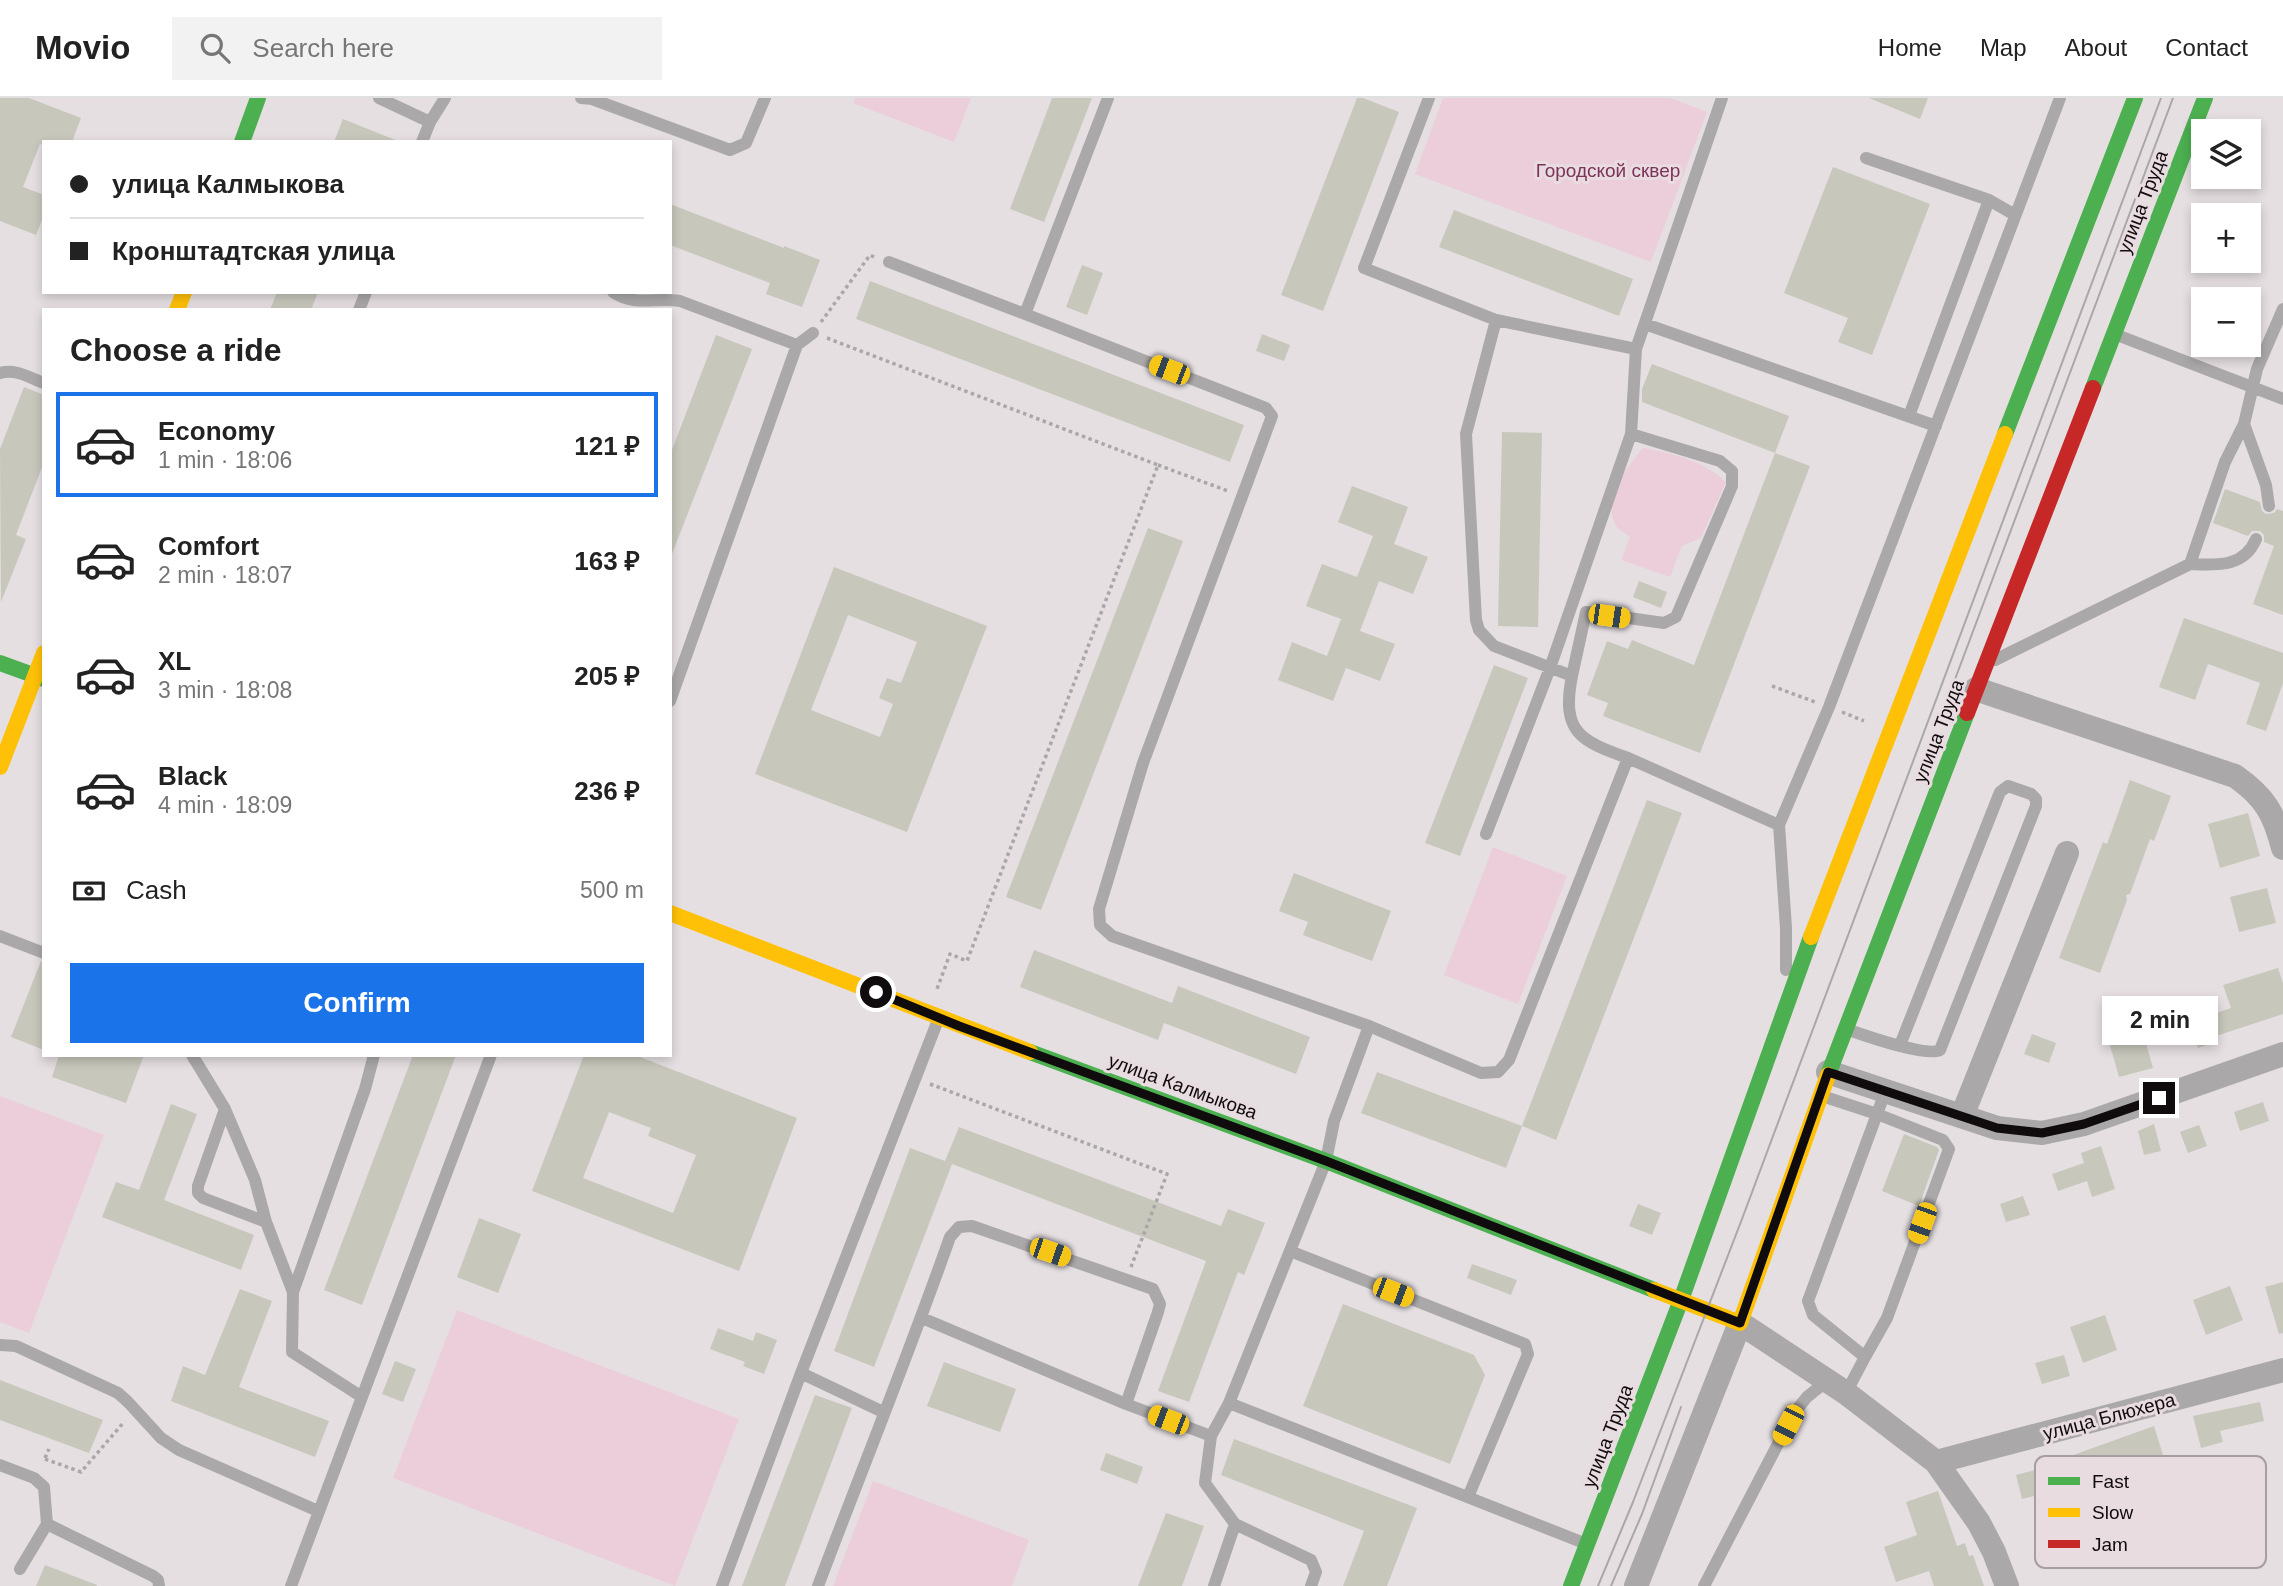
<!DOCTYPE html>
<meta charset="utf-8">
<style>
body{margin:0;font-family:Helvetica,sans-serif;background:#f2f2f2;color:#222;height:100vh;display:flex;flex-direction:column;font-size:26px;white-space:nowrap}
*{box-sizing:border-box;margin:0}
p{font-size:23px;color:#767676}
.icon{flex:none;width:38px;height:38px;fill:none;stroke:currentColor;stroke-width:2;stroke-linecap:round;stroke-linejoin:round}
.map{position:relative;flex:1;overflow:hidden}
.drawer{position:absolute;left:42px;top:210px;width:630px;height:749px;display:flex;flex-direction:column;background:#fff;border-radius:0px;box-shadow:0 4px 10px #0003}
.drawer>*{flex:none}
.banner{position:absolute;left:42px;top:42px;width:630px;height:154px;border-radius:0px;box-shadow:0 4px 10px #0003;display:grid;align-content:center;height:154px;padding:0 28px;background:#fff}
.controls{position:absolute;left:2191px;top:21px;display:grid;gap:14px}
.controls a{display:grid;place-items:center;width:70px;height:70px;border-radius:0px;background:#fff;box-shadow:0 4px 10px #0003;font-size:35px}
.end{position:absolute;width:32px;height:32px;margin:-16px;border:9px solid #100c0d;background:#fff;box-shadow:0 0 0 4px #fff}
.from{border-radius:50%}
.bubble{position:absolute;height:49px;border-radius:0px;background:#fff;box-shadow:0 4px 10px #0003;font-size:23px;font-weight:600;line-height:49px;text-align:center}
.car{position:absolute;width:21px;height:42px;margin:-21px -10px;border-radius:9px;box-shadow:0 0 5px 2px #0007;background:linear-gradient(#f5c518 24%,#345 0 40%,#f5c518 0 76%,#345 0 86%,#f5c518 0)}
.banner b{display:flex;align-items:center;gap:24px;height:66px;font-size:26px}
.banner b+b{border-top:2px solid #e0e0e0}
.banner i{width:18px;height:18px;background:#222}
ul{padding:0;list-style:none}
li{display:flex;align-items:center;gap:21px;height:105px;margin:0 14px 10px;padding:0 14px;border:4px solid transparent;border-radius:0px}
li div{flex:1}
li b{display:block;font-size:26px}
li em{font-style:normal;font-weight:600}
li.on{border-color:#1a73e8}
li>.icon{width:63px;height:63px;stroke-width:1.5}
h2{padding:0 28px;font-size:32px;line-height:84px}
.pay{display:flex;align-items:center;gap:18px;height:77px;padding:0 28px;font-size:26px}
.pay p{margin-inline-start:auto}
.primary-button{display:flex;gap:14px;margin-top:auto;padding:14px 28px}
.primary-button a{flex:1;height:80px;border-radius:0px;background:#1a73e8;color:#fff;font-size:28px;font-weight:600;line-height:80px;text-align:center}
header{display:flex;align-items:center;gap:42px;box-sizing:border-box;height:98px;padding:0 35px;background:#fff;border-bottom:2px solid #e0e0e0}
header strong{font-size:33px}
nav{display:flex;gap:38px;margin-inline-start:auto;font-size:24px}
.search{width:490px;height:63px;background:#f2f2f2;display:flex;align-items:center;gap:18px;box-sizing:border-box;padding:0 24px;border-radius:0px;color:#767676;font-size:26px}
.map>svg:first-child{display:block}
.green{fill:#eccedb}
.building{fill:#c8c7bc;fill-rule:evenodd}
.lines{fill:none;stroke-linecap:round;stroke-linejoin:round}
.path{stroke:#aaa7a8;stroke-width:3.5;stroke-dasharray:3.5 3.5;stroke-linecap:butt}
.lane{stroke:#aaa8a8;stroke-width:12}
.street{stroke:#aaa8a8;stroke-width:24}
.fast{stroke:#4caf50;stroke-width:16}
.slow{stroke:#ffc107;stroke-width:16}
.jam{stroke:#c62828;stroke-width:16}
.tram{stroke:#aaa7a8;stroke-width:2}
.route{stroke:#100c0d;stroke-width:9}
.labels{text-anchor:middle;stroke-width:6;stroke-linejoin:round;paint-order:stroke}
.park-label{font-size:19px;fill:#7d3259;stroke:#e8dce1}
.street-label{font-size:19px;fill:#100c0d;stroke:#e8dce1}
.key{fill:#e8dce1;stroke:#a79ea1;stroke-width:2}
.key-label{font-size:19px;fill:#100c0d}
</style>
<header>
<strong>Movio</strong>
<div class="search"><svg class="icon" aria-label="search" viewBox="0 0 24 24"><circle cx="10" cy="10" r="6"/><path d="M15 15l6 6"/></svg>Search here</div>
<nav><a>Home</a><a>Map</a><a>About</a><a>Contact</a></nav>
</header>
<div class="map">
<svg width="2283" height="1488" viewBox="0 0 2283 1488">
<rect width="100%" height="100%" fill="#e5dfe2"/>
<path class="green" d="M855,0H971L954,44L853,5Z
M1443,0H1671L1707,14L1651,164L1415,76Z
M1643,350C1672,355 1704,363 1726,384L1701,440L1682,448L1670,479L1621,462L1630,439C1626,436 1619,432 1616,428C1601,402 1627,369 1643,350Z
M1493,749L1567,778L1518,906L1444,877Z
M0,998L104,1037L29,1235L0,1224Z
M457,1212L739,1321L675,1488L393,1380Z
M873,1383L1029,1442L1012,1488H833Z"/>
<path class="building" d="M0,0H29L81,20L72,44H44V48L40,46L23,89L44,97V117L36,137L0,123Z
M1052,0H1092L1044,124L1010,111Z
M1357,0H1363L1399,14L1323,213L1281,197Z
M1869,0H1928L1920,21Z
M343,21L398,43V44H334Z
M1833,69L1930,106L1872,257L1838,244L1848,220L1784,195Z
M670,106L784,150V148L820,162L802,209L766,196L770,185L670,147Z
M1454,112L1633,181L1619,218L1439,149Z
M1082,167L1103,175L1087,217L1066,209Z
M870,183L1244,327L1230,364L856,221Z
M277,194H318L311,212H270Z
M1262,236L1290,247L1284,263L1256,253Z
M716,237L752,251L670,461V357Z
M1652,266L1789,318L1775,355L1642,304V291Z
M24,289L44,297V364L16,437L26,441L1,504L0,351Z
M1502,334L1542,335L1538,529L1498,528Z
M1775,355L1810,368L1700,655L1603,618L1608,605L1587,597L1607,543L1628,551L1632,542L1694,567Z
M1352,388L1408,409L1394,446L1428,459L1413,496L1379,483L1360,533L1395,546L1380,583L1346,570L1333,603L1278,582L1292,544L1327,558L1341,521L1306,508L1322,466L1357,479L1373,438L1338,424Z
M2225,391L2260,404L2262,413L2266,416L2274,415L2277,411L2283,413V517L2253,506L2274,448L2264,444V437L2260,433H2252L2248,438L2213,425Z
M1148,430L1183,443L1041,812L1006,799Z
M834,469L987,528L907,734L755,676ZM848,517L917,544L901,585L887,580L879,600L893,606L880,639L811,612Z
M1639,483L1667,494L1661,510L1633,499Z
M2184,520L2283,555V585L2266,633L2246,626L2260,585L2208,566L2195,602L2159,589Z
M1494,567L1528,580L1460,758L1425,745Z
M2130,682L2171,698L2154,743L2150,741L2130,796L2126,797L2127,802L2100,875L2059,860L2103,744L2107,746Z
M1647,702L1682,715L1556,1042L1522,1028Z
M2248,715L2260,758L2220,770L2208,726Z
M1294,775L1391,813L1372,863L1303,837L1308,824L1279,813Z
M2267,790L2276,825L2239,834L2230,799Z
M1034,852L1172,905L1178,888L1310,939L1296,976L1164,925L1158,942L1020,889Z
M41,863L44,864V952L11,939Z
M2278,870L2283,885V916L2216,938L2218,943L2198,950L2189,924L2231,910L2223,887Z
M2143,934L2153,970L2119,979L2109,944Z
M2032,936L2056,945L2049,965L2024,956Z
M59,957H144L126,1005L52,979Z
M413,957H456L362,1207L324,1192Z
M584,957H635L797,1020L739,1173L532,1093ZM609,1014L651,1030L648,1038L696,1057L673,1115L583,1080Z
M1377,974L1522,1028L1506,1070L1361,1015Z
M2263,1004L2269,1023L2240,1033L2234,1014Z
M171,1006L197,1016L164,1102L254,1137L241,1172L102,1119L116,1084L139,1092Z
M2154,1026L2161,1053L2144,1057L2138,1033Z
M2199,1027L2207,1048L2188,1055L2180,1034Z
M959,1029L1221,1128L1228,1111L1265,1125L1244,1177L1238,1174L1189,1304L1158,1293L1206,1163L952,1066L874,1269L834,1253L910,1050L945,1063Z
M1904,1036L1937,1049L1939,1052L1919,1108L1882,1093Z
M2101,1048L2115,1091L2092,1099L2087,1083L2058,1093L2052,1076L2084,1065L2081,1055Z
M2023,1098L2030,1117L2006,1124L2000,1106Z
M1638,1106L1661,1115L1652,1137L1629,1128Z
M479,1120L521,1136L498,1195L457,1179Z
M1472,1166L1517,1182L1511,1197L1467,1180Z
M2283,1184V1235L2279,1236L2265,1189Z
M2230,1188L2243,1222L2206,1237L2193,1202Z
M240,1191L272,1203L239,1289L329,1323L315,1359L171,1303L183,1268L205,1277Z
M1343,1206L1474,1257L1485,1277L1450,1366L1303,1308Z
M2105,1217L2117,1252L2083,1265L2070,1229Z
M718,1230L753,1243L756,1234L777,1242L764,1276L743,1268L745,1264L710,1251Z
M2064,1257L2070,1278L2042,1286L2035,1265Z
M395,1263L416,1271L403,1304L382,1296Z
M944,1264L1016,1291L1000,1334L927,1308Z
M0,1282L103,1322L89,1355L0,1322Z
M815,1297L852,1310L785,1488H742Z
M2260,1304L2264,1323L2220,1333L2223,1344L2201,1350L2193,1318Z
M2154,1328L2163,1357L2109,1374L2111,1378L2075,1390V1388L2022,1401L2016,1377L2066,1364L2065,1360Z
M1234,1341L1417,1410L1387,1488H1343L1364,1433L1221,1377Z
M1106,1355L1143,1369L1137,1386L1100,1372Z
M1938,1393L1957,1448L1965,1445L1969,1458L1973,1457L1984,1488H1934L1929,1473L1896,1484L1884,1449L1917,1437L1906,1404Z
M1166,1415L1204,1428L1182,1488H1138Z
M45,1467L97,1487V1488H36Z"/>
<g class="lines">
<path class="path" d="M821,224L870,157L874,159
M827,240L1158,367L967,863L950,856L937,891
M1158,367L1228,393
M1772,588L1815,604
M1842,614L1864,623
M930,986L1167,1076L1131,1169
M45,1360L49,1351
M45,1361L81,1374L124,1324"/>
<path class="lane" d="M379,0L430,24
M581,0L592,1L730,52L746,45L765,0
M1429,0L1364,170L1496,222L1636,251
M422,44L430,24L445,0
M1866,60L1989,102L2015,117
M889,164L1025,216
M613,194C635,209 655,199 680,203L797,247
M359,212L366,194
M1496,222L1466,336L1476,522L1479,532L1494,548L1572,578L1586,514L1664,525L1676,519L1732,388V373L1720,363L1631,336
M1645,226L1936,328
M2117,237L2283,301
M0,275C15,270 30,280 44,285
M1909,318L1989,102
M2244,326L2266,387L2269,408
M2190,466C2216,467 2244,470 2256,441
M1995,562L2190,466L2225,364L2244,326L2257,271L2283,211
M670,603L797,247L813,235
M1628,660L1779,727L1786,830V872
M1779,727L1829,609L2060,0
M1486,736L1550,570L1631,336L1636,251L1722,0
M0,838L44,855
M1369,928L1481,975L1498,974L1509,962L1628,660C1580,643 1561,634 1572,578
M1849,932C1866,938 1927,959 1940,952L2036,708V701L2031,696L2008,688L2000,694L1900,947
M192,957L225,1011L255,1082L266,1124
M1822,998L1877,1016L1886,992
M225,1011L198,1088V1095L203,1100L266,1124L293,1194
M1290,1153L1525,1246L1528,1256L1468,1399
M922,1220L1126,1306
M0,1247L16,1248L118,1295L128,1304L161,1340L179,1352L318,1413
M801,1275L883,1314
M1846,1295L1865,1259L1813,1217L1808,1203L1877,1016L1943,1042L1949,1051L1887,1220L1865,1259
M362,1299L491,957
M1229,1305L1584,1445
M1211,1338L1205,1385L1235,1426L1311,1462L1316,1474L1311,1488
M0,1367L34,1380L44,1389L47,1426L153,1478L158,1482L159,1488
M20,1471L47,1426
M291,1488L362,1299L292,1254L293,1194L365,991L374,957
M722,1488L801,1275L938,922
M818,1488C862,1371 909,1256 950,1139L959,1129L972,1128L1153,1191L1160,1206L1158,1214L1126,1306L1211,1338L1229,1305L1326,1063L1334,1023L1369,928L1112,838L1100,827L1099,811L1143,665L1272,318L1266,310L1025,216L1108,0
M1214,1488L1235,1426
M1704,1488L1794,1315L1807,1299L1827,1283"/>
<path class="street" d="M1976,591L2235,678C2265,699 2274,715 2283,750
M1828,974L1997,1030L2042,1035L2084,1026L2283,956
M1962,1018L2067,755
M1936,1364L2283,1272
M1636,1488L1740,1225L1846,1295L1936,1364L1979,1425L1994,1454L2007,1488"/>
<path class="fast" d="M242,44L258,0
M2093,290L2205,0
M2005,336L2135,0
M0,565L44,581
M1030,954L1326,1063L1654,1192
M1828,977L1967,615
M1571,1488L1681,1202L1811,839"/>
<path class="slow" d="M177,212L184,194
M0,669L44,555
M670,815L1030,954
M1811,839L2005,336
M1654,1192L1740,1225L1828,977"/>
<path class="jam" d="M1967,615L2093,290"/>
<path class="tram" d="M1945,608L2173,0
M1598,1488L1633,1404L1742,1121L2161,0
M1611,1488L1642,1416L1681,1309"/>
</g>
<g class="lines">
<path class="route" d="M876,894L959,928L1326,1063L1740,1225L1828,974L1997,1030L2042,1035L2084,1026L2159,1000"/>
</g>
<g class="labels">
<g class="park-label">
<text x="1608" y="79">Городской сквер</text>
</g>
<g class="street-label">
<text transform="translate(2142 104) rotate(-69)" y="7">улица Труда</text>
<text transform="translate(1938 633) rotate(-69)" y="7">улица Труда</text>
<text transform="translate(1183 988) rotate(20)" y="7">улица Калмыкова</text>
<text transform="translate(2109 1318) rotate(-15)" y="7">улица Блюхера</text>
<text transform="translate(1607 1338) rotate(-69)" y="7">улица Труда</text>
</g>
</g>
<rect x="2035" y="1358" width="231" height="112" rx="10" class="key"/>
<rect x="2048" y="1379" width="32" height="8" fill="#4caf50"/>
<rect x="2048" y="1410" width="32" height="9" fill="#ffc107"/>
<rect x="2048" y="1442" width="32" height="8" fill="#c62828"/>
<g class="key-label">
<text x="2092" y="1390">Fast</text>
<text x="2092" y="1421">Slow</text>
<text x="2092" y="1453">Jam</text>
</g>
</svg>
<div class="controls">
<a><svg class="icon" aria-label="layers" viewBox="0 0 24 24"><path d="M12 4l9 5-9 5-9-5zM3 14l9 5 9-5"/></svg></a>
<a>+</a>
<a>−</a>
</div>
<i class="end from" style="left:876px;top:894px"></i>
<i class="end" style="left:2159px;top:1000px"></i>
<div class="bubble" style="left:2102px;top:898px;width:116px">2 min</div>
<i class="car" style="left:1169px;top:272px;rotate:291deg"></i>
<i class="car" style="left:1609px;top:518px;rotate:98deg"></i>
<i class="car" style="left:1922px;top:1125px;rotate:200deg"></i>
<i class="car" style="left:1050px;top:1154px;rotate:109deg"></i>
<i class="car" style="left:1393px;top:1194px;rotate:111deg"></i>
<i class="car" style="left:1168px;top:1322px;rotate:291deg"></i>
<i class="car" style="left:1788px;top:1327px;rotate:207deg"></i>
<div class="banner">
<b><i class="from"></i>улица Калмыкова</b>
<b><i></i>Кронштадтская улица</b>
</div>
<section class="drawer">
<h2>Choose a ride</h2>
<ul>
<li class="on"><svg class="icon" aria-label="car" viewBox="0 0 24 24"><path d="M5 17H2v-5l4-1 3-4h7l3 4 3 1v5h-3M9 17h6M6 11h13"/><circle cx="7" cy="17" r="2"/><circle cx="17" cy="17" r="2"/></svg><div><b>Economy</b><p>1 min · 18:06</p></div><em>121 ₽</em></li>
<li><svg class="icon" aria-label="car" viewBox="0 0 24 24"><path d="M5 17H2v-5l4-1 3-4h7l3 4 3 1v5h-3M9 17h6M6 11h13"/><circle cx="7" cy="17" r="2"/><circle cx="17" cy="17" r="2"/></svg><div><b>Comfort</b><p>2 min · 18:07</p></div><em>163 ₽</em></li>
<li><svg class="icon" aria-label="car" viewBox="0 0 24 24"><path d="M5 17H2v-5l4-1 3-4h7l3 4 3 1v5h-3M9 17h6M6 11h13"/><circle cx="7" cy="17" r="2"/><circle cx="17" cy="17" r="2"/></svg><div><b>XL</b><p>3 min · 18:08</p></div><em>205 ₽</em></li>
<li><svg class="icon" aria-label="car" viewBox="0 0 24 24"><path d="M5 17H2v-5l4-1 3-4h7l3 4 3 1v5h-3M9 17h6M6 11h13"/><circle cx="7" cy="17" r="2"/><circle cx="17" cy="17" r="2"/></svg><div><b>Black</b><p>4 min · 18:09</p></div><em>236 ₽</em></li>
</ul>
<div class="pay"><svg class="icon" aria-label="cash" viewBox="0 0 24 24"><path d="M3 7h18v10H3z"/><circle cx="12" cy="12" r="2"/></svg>Cash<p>500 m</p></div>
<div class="primary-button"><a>Confirm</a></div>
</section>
</div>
